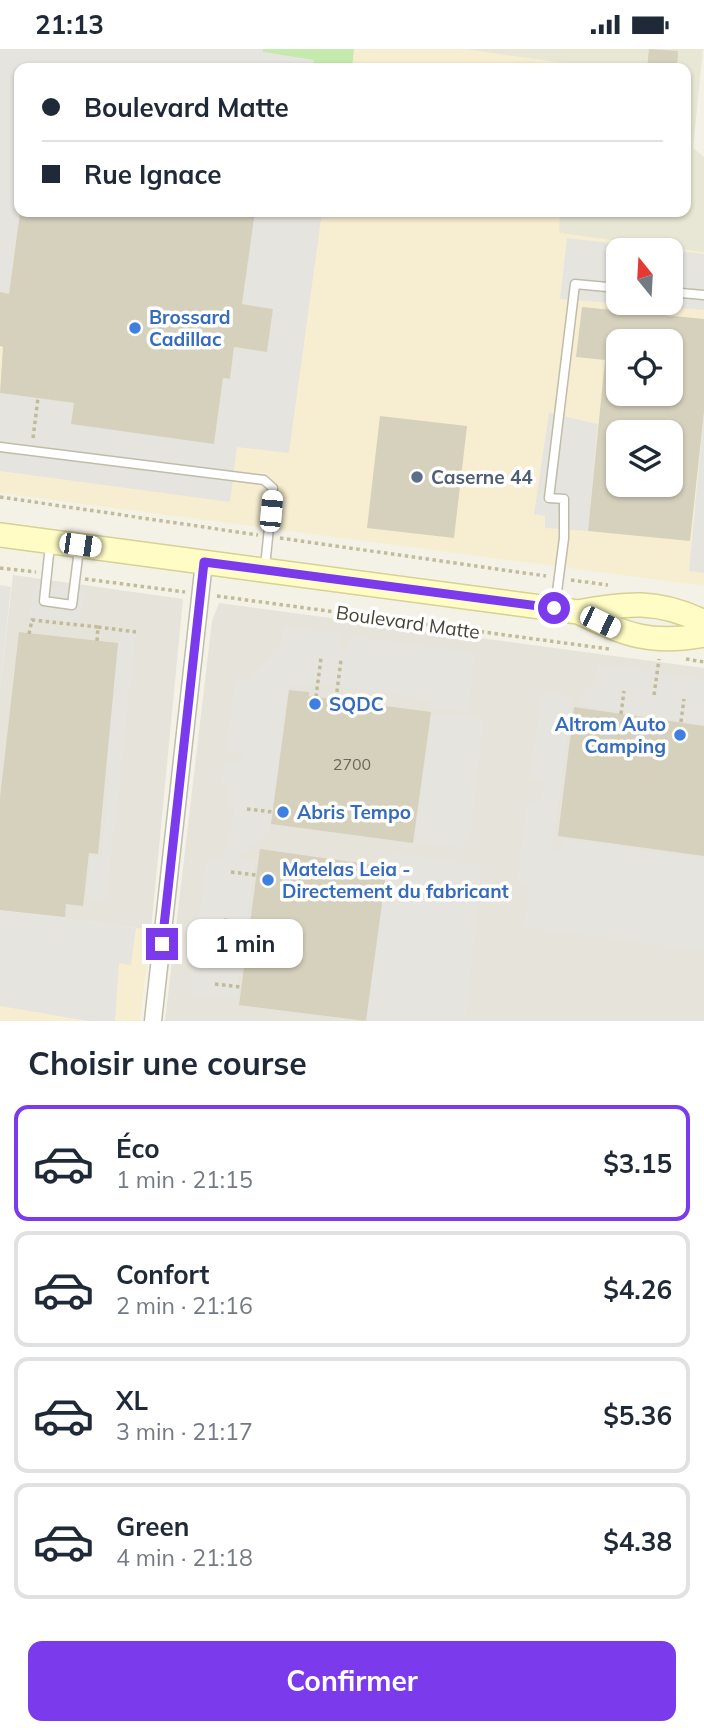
<!DOCTYPE html>
<html lang="fr">
<meta charset="utf-8">
<style>
body{margin:0;font-family:Mulish,sans-serif;background:#f6f6f7;color:#1f2937;height:100vh;display:flex;flex-direction:column;font-size:26px;white-space:nowrap}
*{box-sizing:border-box;margin:0}
p{font-size:23px;color:#747a83}
.icon{flex:none;width:38px;height:38px;fill:none;stroke:currentColor;stroke-width:2;stroke-linecap:round;stroke-linejoin:round}
.map{position:relative;height:972px;overflow:hidden}
.drawer{display:flex;flex-direction:column;background:#fff;flex:1}
.drawer>*{flex:none}
.banner{position:absolute;left:14px;top:14px;width:677px;height:154px;border-radius:14px;box-shadow:0 2px 5px #0004;display:grid;align-content:center;height:154px;padding:0 28px;background:#fff}
.needle{width:46px;rotate:342deg}
.buttons{position:absolute;left:606px;top:189px;display:grid;gap:14px}
.buttons a{display:grid;place-items:center;width:77px;height:77px;border-radius:14px;background:#fff;box-shadow:0 2px 5px #0004;font-size:35px}
.end{position:absolute;width:32px;height:32px;margin:-16px;border:9px solid #7c3aed;background:#fff;box-shadow:0 0 0 4px #fff}
.from{border-radius:50%}
.bubble{position:absolute;height:49px;border-radius:14px;background:#fff;box-shadow:0 2px 5px #0004;font-size:23px;font-weight:700;line-height:49px;text-align:center}
.car{position:absolute;width:21px;height:42px;margin:-21px -10px;border-radius:9px;box-shadow:0 0 5px 2px #0007;background:linear-gradient(#fff 24%,#345 0 40%,#fff 0 76%,#345 0 86%,#fff 0)}
.banner b{display:flex;align-items:center;gap:24px;height:66px;font-size:26px}
.banner b+b{border-top:2px solid #e0e1e3}
.banner i{width:18px;height:18px;background:#1f2937}
ul{padding:0;list-style:none}
li{display:flex;align-items:center;gap:21px;height:116px;margin:0 14px 10px;padding:0 14px;border:4px solid #e0e1e3;border-radius:14px}
li div{flex:1}
li b{display:block;font-size:26px}
li em{font-style:normal;font-weight:700}
li.current{border-color:#7c3aed}
li>.icon{width:63px;height:63px;stroke-width:1.5}
h2{padding:0 28px;font-size:32px;line-height:84px}
.primary-button{display:flex;gap:14px;margin-top:auto;padding:14px 28px}
.primary-button a{flex:1;height:80px;border-radius:14px;background:#7c3aed;color:#fff;font-size:28px;font-weight:700;line-height:80px;text-align:center}
.status{display:flex;justify-content:space-between;align-items:center;height:49px;padding:0 35px;background:#fff;direction:ltr}
.status svg{height:19px;fill:currentColor}
.map>svg:first-child{display:block}
.residential{fill:#e8e6d5}
.commercial{fill:#f7eed1;fill-rule:evenodd}
.industrial{fill:#e6e3db}
.green{fill:#c4eaae}
.parking{fill:#e5e4df}
.building{fill:#d6d1bc;fill-rule:evenodd}
.lines{fill:none;stroke-linecap:round;stroke-linejoin:round}
.service-casing{stroke:#c0bca9;stroke-width:11}
.minor-casing{stroke:#c0bca9;stroke-width:19}
.secondary-casing{stroke:#d6d195;stroke-width:26}
.path{stroke:#c2bb9a;stroke-width:3.5;stroke-dasharray:3.5 3.5;stroke-linecap:butt}
.service{stroke:#fff;stroke-width:8}
.minor{stroke:#fff;stroke-width:16}
.secondary{stroke:#fffcc6;stroke-width:23}
.route{stroke:#7c3aed;stroke-width:9}
.shop-dot{fill:#3f7fe0;stroke:#fff;stroke-width:2.5}
.service-dot{fill:#5c6f8a;stroke:#fff;stroke-width:2.5}
.labels{text-anchor:middle;stroke-width:7;stroke-linejoin:round;paint-order:stroke}
.number-label{font-size:16px;fill:#6b6757}
.shop-label{font-size:19px;font-weight:bold;fill:#366cbe;stroke:#fff;text-anchor:start}
.service-label{font-size:19px;font-weight:bold;fill:#4e5e75;stroke:#fff;text-anchor:start}
.street-label{font-size:19px;fill:#474435;stroke:#fff}
</style>
<div class="status"><b>21:13</b><svg viewBox="0 0 49 12"><path d="M0 12V9h3v3zM5 12V6h3v6zM10 12V3h3v9zM15 12V0h3v12zM26 1h20v11H26zM47 4h2v5h-2z"/></svg></div>
<div class="map">
<svg width="704" height="972" viewBox="0 0 704 972">
<rect width="100%" height="100%" fill="#f4f2e7"/>
<path class="residential" d="M463,0H703L693,99L704,108V205L558,184L560,163H686V19H576L575,16Z"/>
<path class="commercial" d="M0,0H463L576,16V19H19V163H560L559,184L704,203V537L0,444ZM618,201H670V254H618ZM618,292H670V345H618ZM618,383H670V436H618Z
M0,861L151,881L140,972H0Z"/>
<path class="industrial" d="M13,526L183,550L151,881L0,861V640Z
M219,554L704,619V972H165L212,572Z"/>
<path class="green" d="M263,0H354L352,19H312L313,12L263,3Z"/>
<path class="parking" d="M0,0H263V3L314,11L312,19H133L105,15L104,19H19L20,163L9,245L0,243Z
M255,163H322L289,404L237,398L230,453L0,422V344L74,354L214,394L223,329L230,330L234,298L267,302L273,260L242,255Z
M567,189L670,201H618V254H670V201L704,205V261L560,250Z
M704,363V524L689,522Z
M549,364L598,375L588,482L545,479V467L534,465Z
M34,535L84,541L80,574L29,568Z
M0,536L11,538L0,640Z
M284,578L340,585L339,601L347,602L349,587L475,604L467,663L430,659V650L319,634L288,638L269,784L241,805L240,811L255,813L236,949L190,946L196,889L212,890V886L197,884L207,810L222,811L232,777L235,759L228,757L230,737L221,734L224,712L240,715L243,704L226,702L236,630L250,632L281,594Z
M120,581L136,583L106,852L86,847L91,807L102,808L112,720L106,719Z
M598,616L704,630V675L580,657L581,645L597,631Z
M542,643L572,647L552,802L563,803L565,791L704,809V902L525,878L530,834L517,831L528,752L541,753L545,732L530,729Z
M432,665L483,670L471,782L461,799L415,794Z
M389,804L482,817L465,972H366Z
M0,861L136,879L131,916L119,914L115,972H88L0,957Z"/>
<path class="building" d="M649,0L678,2L677,19H647Z
M20,163H255L242,255L273,260L267,303L234,298L230,330L223,329L214,395L71,375L74,354L0,344L3,298L0,297V243L9,245Z
M582,258L704,270V363L690,492L588,482L605,311L576,308ZM618,292H670V345H618ZM618,383H670V436H618Z
M380,367L467,377L454,489L367,479Z
M19,583L118,594L98,805L89,804L83,857L66,855L65,868L0,861V749Z
M289,641L309,643V647L431,663L413,794L271,775Z
M574,658L704,677V807L558,787Z
M260,800L387,818L366,972L239,956Z"/>
<g class="lines">
<defs>
<path id="service" d="M670,243L704,246
M0,398L264,431L273,439L265,518
M50,496L44,552L72,556L79,500
M555,558L564,489V450L549,449L575,235L618,239"/>
<path id="minor" d="M153,972L204,513"/>
<path id="secondary" d="M0,486L578,563C626,554 658,550 704,573
M578,563C626,586 650,596 704,586"/>
</defs>
<use href="#service" class="service-casing"/>
<use href="#minor" class="minor-casing"/>
<use href="#secondary" class="secondary-casing"/>
<path class="path" d="M33,389L38,349
M0,448L258,486
M280,489L546,527
M0,519L36,523
M85,530L185,543
M571,531L608,536
M217,547L609,600
M98,578L136,583
M29,585L32,571L98,578L97,592
M686,610L704,613
M654,646L659,610
M316,648L321,609
M336,650L341,611
M621,665L624,642
M681,673L684,650
M247,760L273,763
M231,823L256,826
M224,871L250,875
M215,935L241,938"/>
<use href="#service" class="service"/>
<use href="#minor" class="minor"/>
<use href="#secondary" class="secondary"/>
</g>
<g class="lines">
<path class="route" d="M162,895L204,513L554,559"/>
</g>
<g class="shop-dot">
<circle cx="135" cy="279" r="7"/>
<circle cx="315" cy="655" r="7"/>
<circle cx="680" cy="686" r="7"/>
<circle cx="283" cy="763" r="7"/>
<circle cx="268" cy="831" r="7"/>
</g>
<circle class="service-dot" cx="417" cy="428" r="7"/>
<g class="labels">
<g class="number-label">
<text x="352" y="721">2700</text>
</g>
<g class="shop-label">
<text x="149" y="275">Brossard<tspan x="149" dy="22">Cadillac</tspan></text>
<text x="329" y="662">SQDC</text>
<text x="666" y="682" text-anchor="end">Altrom Auto<tspan x="666" dy="22">Camping</tspan></text>
<text x="297" y="770">Abris Tempo</text>
<text x="282" y="827">Matelas Leia -<tspan x="282" dy="22">Directement du fabricant</tspan></text>
</g>
<g class="service-label">
<text x="431" y="435">Caserne 44</text>
</g>
<g class="street-label">
<text transform="translate(408 573) rotate(8)" y="7">Boulevard Matte</text>
</g>
</g>
</svg>
<div class="buttons">
<a><svg class="needle" viewBox="-14 -14 28 28"><path d="M0-13l5 13h-10z" fill="#e53935"/><path d="M0 13l5-13h-10z" fill="#747a83"/></svg></a>
<a><svg class="icon" aria-label="locate" viewBox="0 0 24 24"><circle cx="12" cy="12" r="6"/><path d="M12 2v4M12 18v4M2 12h4M18 12h4"/></svg></a>
<a><svg class="icon" aria-label="layers" viewBox="0 0 24 24"><path d="M12 4l9 5-9 5-9-5zM3 14l9 5 9-5"/></svg></a>
</div>
<i class="end from" style="left:554px;top:559px"></i>
<i class="end" style="left:162px;top:895px"></i>
<div class="bubble" style="left:187px;top:870px;width:116px">1 min</div>
<i class="car" style="left:271px;top:462px;rotate:5deg"></i>
<i class="car" style="left:80px;top:496px;rotate:98deg"></i>
<i class="car" style="left:600px;top:573px;rotate:116deg"></i>
<div class="banner">
<b><i class="from"></i>Boulevard Matte</b>
<b><i></i>Rue Ignace</b>
</div>
</div>
<section class="drawer">
<h2>Choisir une course</h2>
<ul>
<li class="current"><svg class="icon" aria-label="car" viewBox="0 0 24 24"><path d="M5 17H2v-5l4-1 3-4h7l3 4 3 1v5h-3M9 17h6M6 11h13"/><circle cx="7" cy="17" r="2"/><circle cx="17" cy="17" r="2"/></svg><div><b>Éco</b><p>1 min · 21:15</p></div><em>$3.15</em></li>
<li><svg class="icon" aria-label="car" viewBox="0 0 24 24"><path d="M5 17H2v-5l4-1 3-4h7l3 4 3 1v5h-3M9 17h6M6 11h13"/><circle cx="7" cy="17" r="2"/><circle cx="17" cy="17" r="2"/></svg><div><b>Confort</b><p>2 min · 21:16</p></div><em>$4.26</em></li>
<li><svg class="icon" aria-label="car" viewBox="0 0 24 24"><path d="M5 17H2v-5l4-1 3-4h7l3 4 3 1v5h-3M9 17h6M6 11h13"/><circle cx="7" cy="17" r="2"/><circle cx="17" cy="17" r="2"/></svg><div><b>XL</b><p>3 min · 21:17</p></div><em>$5.36</em></li>
<li><svg class="icon" aria-label="car" viewBox="0 0 24 24"><path d="M5 17H2v-5l4-1 3-4h7l3 4 3 1v5h-3M9 17h6M6 11h13"/><circle cx="7" cy="17" r="2"/><circle cx="17" cy="17" r="2"/></svg><div><b>Green</b><p>4 min · 21:18</p></div><em>$4.38</em></li>
</ul>
<div class="primary-button"><a>Confirmer</a></div>
</section>
